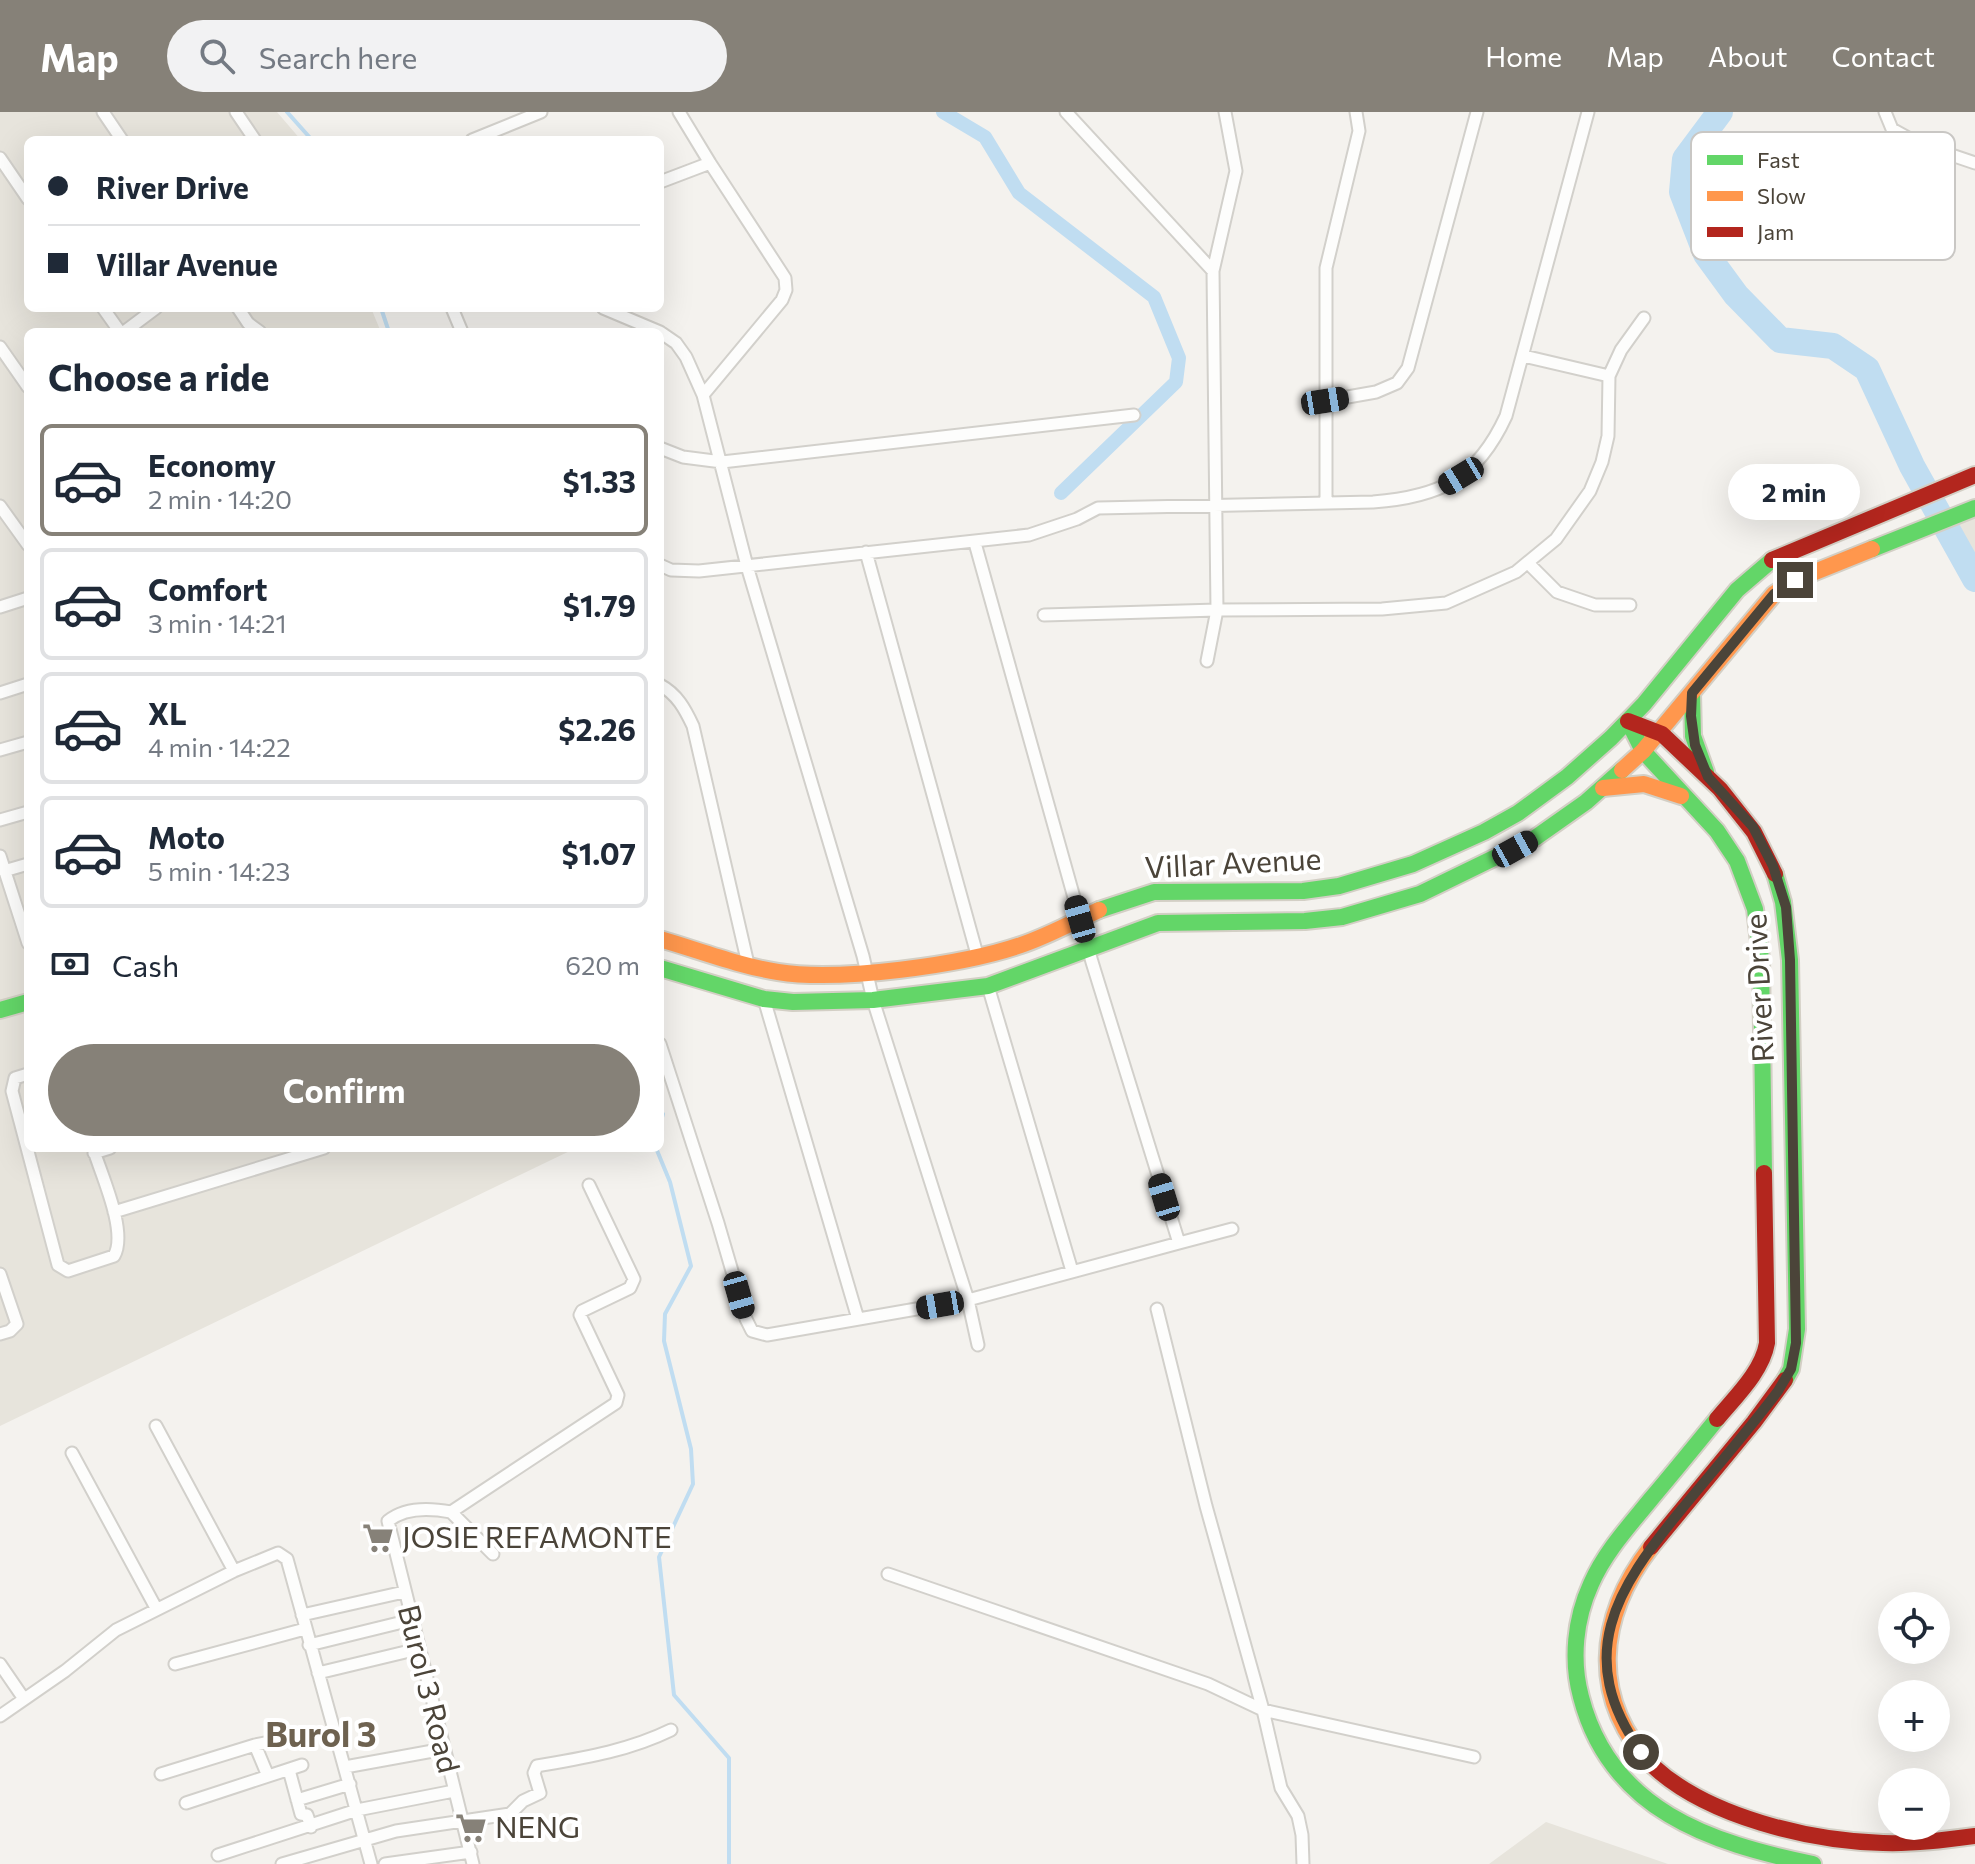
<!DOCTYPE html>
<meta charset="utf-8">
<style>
body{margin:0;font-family:Commissioner,sans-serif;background:#f2f2f3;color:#1f2937;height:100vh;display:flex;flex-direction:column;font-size:30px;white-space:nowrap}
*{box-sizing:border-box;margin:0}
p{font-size:26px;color:#747a83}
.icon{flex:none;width:44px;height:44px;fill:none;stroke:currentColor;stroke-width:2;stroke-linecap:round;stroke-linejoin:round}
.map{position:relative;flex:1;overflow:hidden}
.sheet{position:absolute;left:24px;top:216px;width:640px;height:824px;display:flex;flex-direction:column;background:#fff;border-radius:12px;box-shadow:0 8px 32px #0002}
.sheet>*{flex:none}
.hud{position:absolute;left:24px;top:24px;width:640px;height:176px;border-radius:12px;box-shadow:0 8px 32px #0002;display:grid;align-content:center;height:176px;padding:0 24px;background:#fff}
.fabs{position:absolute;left:1878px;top:1480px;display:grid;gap:16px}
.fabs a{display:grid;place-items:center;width:72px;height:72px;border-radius:50%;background:#fff;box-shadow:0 8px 32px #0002;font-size:40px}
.end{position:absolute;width:36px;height:36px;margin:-18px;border:10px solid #4b4439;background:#fff;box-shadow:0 0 0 4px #fff}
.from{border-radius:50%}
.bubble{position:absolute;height:56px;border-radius:28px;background:#fff;box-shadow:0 8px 32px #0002;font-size:26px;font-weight:700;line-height:56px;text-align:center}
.car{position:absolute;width:24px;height:48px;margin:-24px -12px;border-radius:10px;box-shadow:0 0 6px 2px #0007;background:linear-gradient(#222 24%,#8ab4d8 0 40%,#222 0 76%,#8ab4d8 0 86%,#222 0)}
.hud b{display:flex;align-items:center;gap:28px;height:76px;font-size:30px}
.hud b+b{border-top:2px solid #e0e1e3}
.hud i{width:20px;height:20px;background:#1f2937}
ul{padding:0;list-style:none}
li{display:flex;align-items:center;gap:24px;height:112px;margin:0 16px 12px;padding:0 8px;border:4px solid #e0e1e3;border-radius:12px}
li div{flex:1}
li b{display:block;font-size:30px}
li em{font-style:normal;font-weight:700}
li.current{border-color:#868178}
li>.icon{width:72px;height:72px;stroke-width:1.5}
h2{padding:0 24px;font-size:36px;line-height:96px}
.pay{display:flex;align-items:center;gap:20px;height:88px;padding:0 24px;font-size:30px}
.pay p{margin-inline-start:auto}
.action{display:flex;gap:16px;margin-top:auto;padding:16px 24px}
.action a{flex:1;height:92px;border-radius:48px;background:#868178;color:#fff;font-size:32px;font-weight:700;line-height:92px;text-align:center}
header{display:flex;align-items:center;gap:48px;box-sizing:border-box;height:112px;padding:0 40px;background:#868178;color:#fff}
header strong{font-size:38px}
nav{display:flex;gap:44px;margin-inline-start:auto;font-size:28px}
.search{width:560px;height:72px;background:#f2f2f3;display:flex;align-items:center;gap:20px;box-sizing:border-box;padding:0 28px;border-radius:44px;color:#747a83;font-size:30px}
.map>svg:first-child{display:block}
.residential{fill:#e7e4dc}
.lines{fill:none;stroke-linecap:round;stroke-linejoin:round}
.stream{stroke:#c0ddf1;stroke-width:4}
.canal{stroke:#c0ddf1;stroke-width:14}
.river{stroke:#c0ddf1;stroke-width:26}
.street-casing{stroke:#d2d0cb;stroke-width:15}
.fast-casing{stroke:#d3cfc5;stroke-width:20}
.slow-casing{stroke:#d3cfc5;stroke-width:20}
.jam-casing{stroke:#d3cfc5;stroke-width:20}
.street{stroke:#fdfdfc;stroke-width:11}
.fast{stroke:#63d668;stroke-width:16}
.slow{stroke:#ff974d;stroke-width:16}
.jam{stroke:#b3261e;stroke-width:16}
.route{stroke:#4b4439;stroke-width:10}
.labels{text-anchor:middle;stroke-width:8;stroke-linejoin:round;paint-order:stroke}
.street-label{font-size:30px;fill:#4b4439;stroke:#fff}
.poi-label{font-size:30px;fill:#4b4439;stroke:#fff;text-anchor:start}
.quarter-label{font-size:34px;font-weight:bold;fill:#6e6250;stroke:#fff}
.key{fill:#fff;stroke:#c9c7c4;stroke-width:2}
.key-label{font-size:22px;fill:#4b4439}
</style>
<header>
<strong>Map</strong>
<div class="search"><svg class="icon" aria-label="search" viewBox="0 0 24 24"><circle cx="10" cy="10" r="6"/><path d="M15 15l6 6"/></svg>Search here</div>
<nav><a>Home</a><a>Map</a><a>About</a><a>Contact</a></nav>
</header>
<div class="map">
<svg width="1975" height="1752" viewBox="0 0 1975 1752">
<rect width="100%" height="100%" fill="#f4f2ee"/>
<path class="residential" d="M0,0H277L301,28H28V196H371L381,220H28V1036H576L0,1314Z
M1975,402V467L1943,412Z
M1546,1710L1668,1752H1489Z"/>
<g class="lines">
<path class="stream" d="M287,0L312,28
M381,196L389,220
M660,999L663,1002L660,1013
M656,1036L670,1070L691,1154L665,1202L664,1229L691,1337L693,1372L659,1445L674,1583L729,1646V1752"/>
<path class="canal" d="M943,0L985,25L1019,81L1154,185L1179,246L1176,270L1061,381"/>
<path class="river" d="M1720,0L1685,47L1682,80L1706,142L1736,183L1780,228L1833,234L1867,257L1912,354L1975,467"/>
<defs>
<path id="street" d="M103,0L122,28
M236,0L255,28
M679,0L710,51L785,166L786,178L782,188L703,283
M1066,0L1213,159L1217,498L1207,549
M1885,0L1892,17L1919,32L1975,51
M472,28L541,0
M0,46L28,87
M660,70L710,51
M1213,159L1236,59L1225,0
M103,196L120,220
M238,196L248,211L260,220
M452,196L462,220
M603,196L660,220
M124,220L156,196
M660,220L676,231L686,245L703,283L747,454L863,844L873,888L968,1188L978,1233
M0,235L28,275
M1524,244L1609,264
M1325,289L1376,280L1397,271L1408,256L1477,0
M660,336L683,345L722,350L1134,303
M1326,391V156L1359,19L1356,0
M0,394L28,433
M866,440L978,846
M1528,451L1557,480L1595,493H1630
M660,453L671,458L699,459L1029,423L1077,407L1098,396L1373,390C1440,385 1477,367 1506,304L1588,0
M0,495L28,486
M1044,503L1217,498L1382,497L1446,491L1516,460L1556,427L1590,379L1602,350L1608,324L1609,264L1621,238L1644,206
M660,573C677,582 685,597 693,614L748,852
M0,581L28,572
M0,638L28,630
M0,708L28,700
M0,744L28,831
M4,759L28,752
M988,874L1072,1159
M764,887L858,1207
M660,932L718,1111L746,1207L752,1219L767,1223L968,1188L1179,1131L1092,850L975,431
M28,962L15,966L12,979L58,1153L68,1159L114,1144C128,1120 101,1062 93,1036
M94,1041L110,1036
M114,1100L324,1036
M1179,1131L1232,1117
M0,1162L17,1212L10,1219L0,1222
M1157,1197L1206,1394L1263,1598L1281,1676L1298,1704L1302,1723L1303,1752
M156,1314L234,1459
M72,1341L156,1496
M451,1400L616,1291L618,1283L580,1203L582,1199L630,1176L634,1167L589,1073
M888,1462L1208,1572L1263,1598L1474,1645
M302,1503L404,1480
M309,1533L411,1508
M0,1552L24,1587
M175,1552L305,1517
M318,1561L418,1537
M0,1604L65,1559L116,1518L234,1459L278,1441L287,1447L371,1752
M255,1633L268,1664
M345,1655L444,1637
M289,1658L301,1702L307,1703L311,1715
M161,1662L255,1633L301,1624
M297,1688L350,1672
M186,1691L302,1653
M218,1743L357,1698L454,1679
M282,1752L396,1719L510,1702L523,1689L540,1681L534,1661L537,1654C583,1646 628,1639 671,1618
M385,1752L471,1740
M473,1752L388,1409C405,1395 430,1396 451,1400L493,1442"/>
<path id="fast" d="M1872,437L1975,396
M1692,581L1693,624L1706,660
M1628,609L1643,639L1717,719L1737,749L1755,797L1761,847L1764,1061
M1775,762L1783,790L1790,848L1797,1217L1791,1257L1785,1268
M1099,798L1154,780L1303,779L1339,774L1413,752L1484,720L1518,701L1567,665L1611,626L1644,592L1737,478L1772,448
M660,856L764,887L793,890L873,888L988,874L1158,811L1305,809L1342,805L1420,782L1535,726L1586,690L1622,658
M0,898L28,890
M1717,1307C1695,1334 1673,1361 1651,1387C1629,1414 1605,1440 1591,1472C1575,1507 1571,1548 1581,1585C1610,1698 1710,1731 1813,1752"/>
<path id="slow" d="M1622,658L1643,639L1774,482L1795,468L1872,437
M1603,676L1644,672L1681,684
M660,827C698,838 739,854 778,860C839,870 963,853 1021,833C1048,824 1073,810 1099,798
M1651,1435C1597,1505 1589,1587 1653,1654"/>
<path id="jam" d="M1772,448L1975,363
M1628,609L1662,622L1720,677L1754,720L1775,762
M1717,1307C1735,1285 1762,1260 1767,1231L1764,1061
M1651,1435L1754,1310L1785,1268
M1653,1654C1708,1705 1810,1729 1883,1731C1914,1732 1945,1728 1975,1724"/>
</defs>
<use href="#street" class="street-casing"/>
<use href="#fast" class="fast-casing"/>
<use href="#slow" class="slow-casing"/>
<use href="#jam" class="jam-casing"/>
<use href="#street" class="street"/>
<use href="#fast" class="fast"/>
<use href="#slow" class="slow"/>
<use href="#jam" class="jam"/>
</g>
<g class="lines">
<path class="route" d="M1641,1640C1573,1544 1616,1477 1681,1398C1713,1359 1747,1320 1778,1279L1791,1257L1796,1231L1790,848L1786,795L1773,754L1753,715L1708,665L1695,633L1691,604L1692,581L1774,482L1795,468"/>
</g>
<defs>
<symbol id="supermarket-bare" viewBox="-9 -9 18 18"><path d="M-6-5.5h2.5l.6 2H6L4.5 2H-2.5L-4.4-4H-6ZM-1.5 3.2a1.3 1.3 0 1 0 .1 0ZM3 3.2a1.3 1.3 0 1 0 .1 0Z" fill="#868178" stroke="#fff" stroke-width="2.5" paint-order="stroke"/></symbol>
</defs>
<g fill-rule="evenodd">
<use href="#supermarket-bare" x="356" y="1404" width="44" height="44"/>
<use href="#supermarket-bare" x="449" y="1694" width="44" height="44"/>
</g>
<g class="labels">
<g class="street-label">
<text transform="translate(1233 752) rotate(-3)" y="10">Villar Avenue</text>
<text transform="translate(1760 876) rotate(-93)" y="10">River Drive</text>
<text transform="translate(428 1577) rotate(76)" y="10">Burol 3 Road</text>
</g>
<g class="poi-label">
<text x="402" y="1436">JOSIE REFAMONTE</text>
<text x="495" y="1726">NENG</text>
</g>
<g class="quarter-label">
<text x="321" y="1635">Burol 3</text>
</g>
</g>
<rect x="1691" y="20" width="264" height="128" rx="12" class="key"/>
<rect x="1707" y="43" width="36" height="10" fill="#63d668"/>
<rect x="1707" y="79" width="36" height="10" fill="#ff974d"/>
<rect x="1707" y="115" width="36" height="10" fill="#b3261e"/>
<g class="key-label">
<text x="1757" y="56">Fast</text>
<text x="1757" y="92">Slow</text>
<text x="1757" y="128">Jam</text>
</g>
</svg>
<div class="fabs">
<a><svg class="icon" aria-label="locate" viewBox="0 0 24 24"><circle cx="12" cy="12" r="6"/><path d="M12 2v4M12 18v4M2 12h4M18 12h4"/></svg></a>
<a>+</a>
<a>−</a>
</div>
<i class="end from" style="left:1641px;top:1640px"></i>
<i class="end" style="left:1795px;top:468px"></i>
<div class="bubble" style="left:1728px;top:352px;width:132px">2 min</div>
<i class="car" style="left:1325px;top:289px;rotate:81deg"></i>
<i class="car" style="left:1461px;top:364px;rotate:239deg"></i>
<i class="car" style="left:1515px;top:737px;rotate:61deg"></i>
<i class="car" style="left:1080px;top:807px;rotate:344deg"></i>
<i class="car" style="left:1164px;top:1085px;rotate:343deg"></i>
<i class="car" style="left:739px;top:1183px;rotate:164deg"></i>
<i class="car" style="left:940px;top:1193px;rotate:260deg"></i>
<div class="hud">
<b><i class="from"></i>River Drive</b>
<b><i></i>Villar Avenue</b>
</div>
<section class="sheet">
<h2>Choose a ride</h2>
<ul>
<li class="current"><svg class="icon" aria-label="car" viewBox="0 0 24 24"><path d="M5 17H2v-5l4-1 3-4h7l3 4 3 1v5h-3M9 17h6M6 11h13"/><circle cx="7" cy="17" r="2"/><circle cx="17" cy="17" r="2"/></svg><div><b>Economy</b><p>2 min · 14:20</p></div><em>$1.33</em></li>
<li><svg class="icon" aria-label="car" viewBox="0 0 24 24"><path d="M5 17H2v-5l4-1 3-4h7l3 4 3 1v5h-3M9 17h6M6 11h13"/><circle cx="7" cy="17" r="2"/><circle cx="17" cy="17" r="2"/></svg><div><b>Comfort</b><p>3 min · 14:21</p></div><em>$1.79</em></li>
<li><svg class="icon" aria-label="car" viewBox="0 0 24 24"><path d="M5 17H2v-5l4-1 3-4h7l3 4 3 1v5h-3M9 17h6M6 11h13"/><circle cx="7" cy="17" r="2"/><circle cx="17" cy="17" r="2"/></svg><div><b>XL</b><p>4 min · 14:22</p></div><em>$2.26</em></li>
<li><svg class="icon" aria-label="car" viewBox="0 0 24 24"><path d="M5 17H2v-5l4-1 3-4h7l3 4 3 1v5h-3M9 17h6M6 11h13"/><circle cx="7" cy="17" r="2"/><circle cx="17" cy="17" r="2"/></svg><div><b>Moto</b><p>5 min · 14:23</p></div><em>$1.07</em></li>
</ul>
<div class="pay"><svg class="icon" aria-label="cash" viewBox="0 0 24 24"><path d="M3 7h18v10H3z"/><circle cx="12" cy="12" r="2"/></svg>Cash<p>620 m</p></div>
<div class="action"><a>Confirm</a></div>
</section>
</div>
